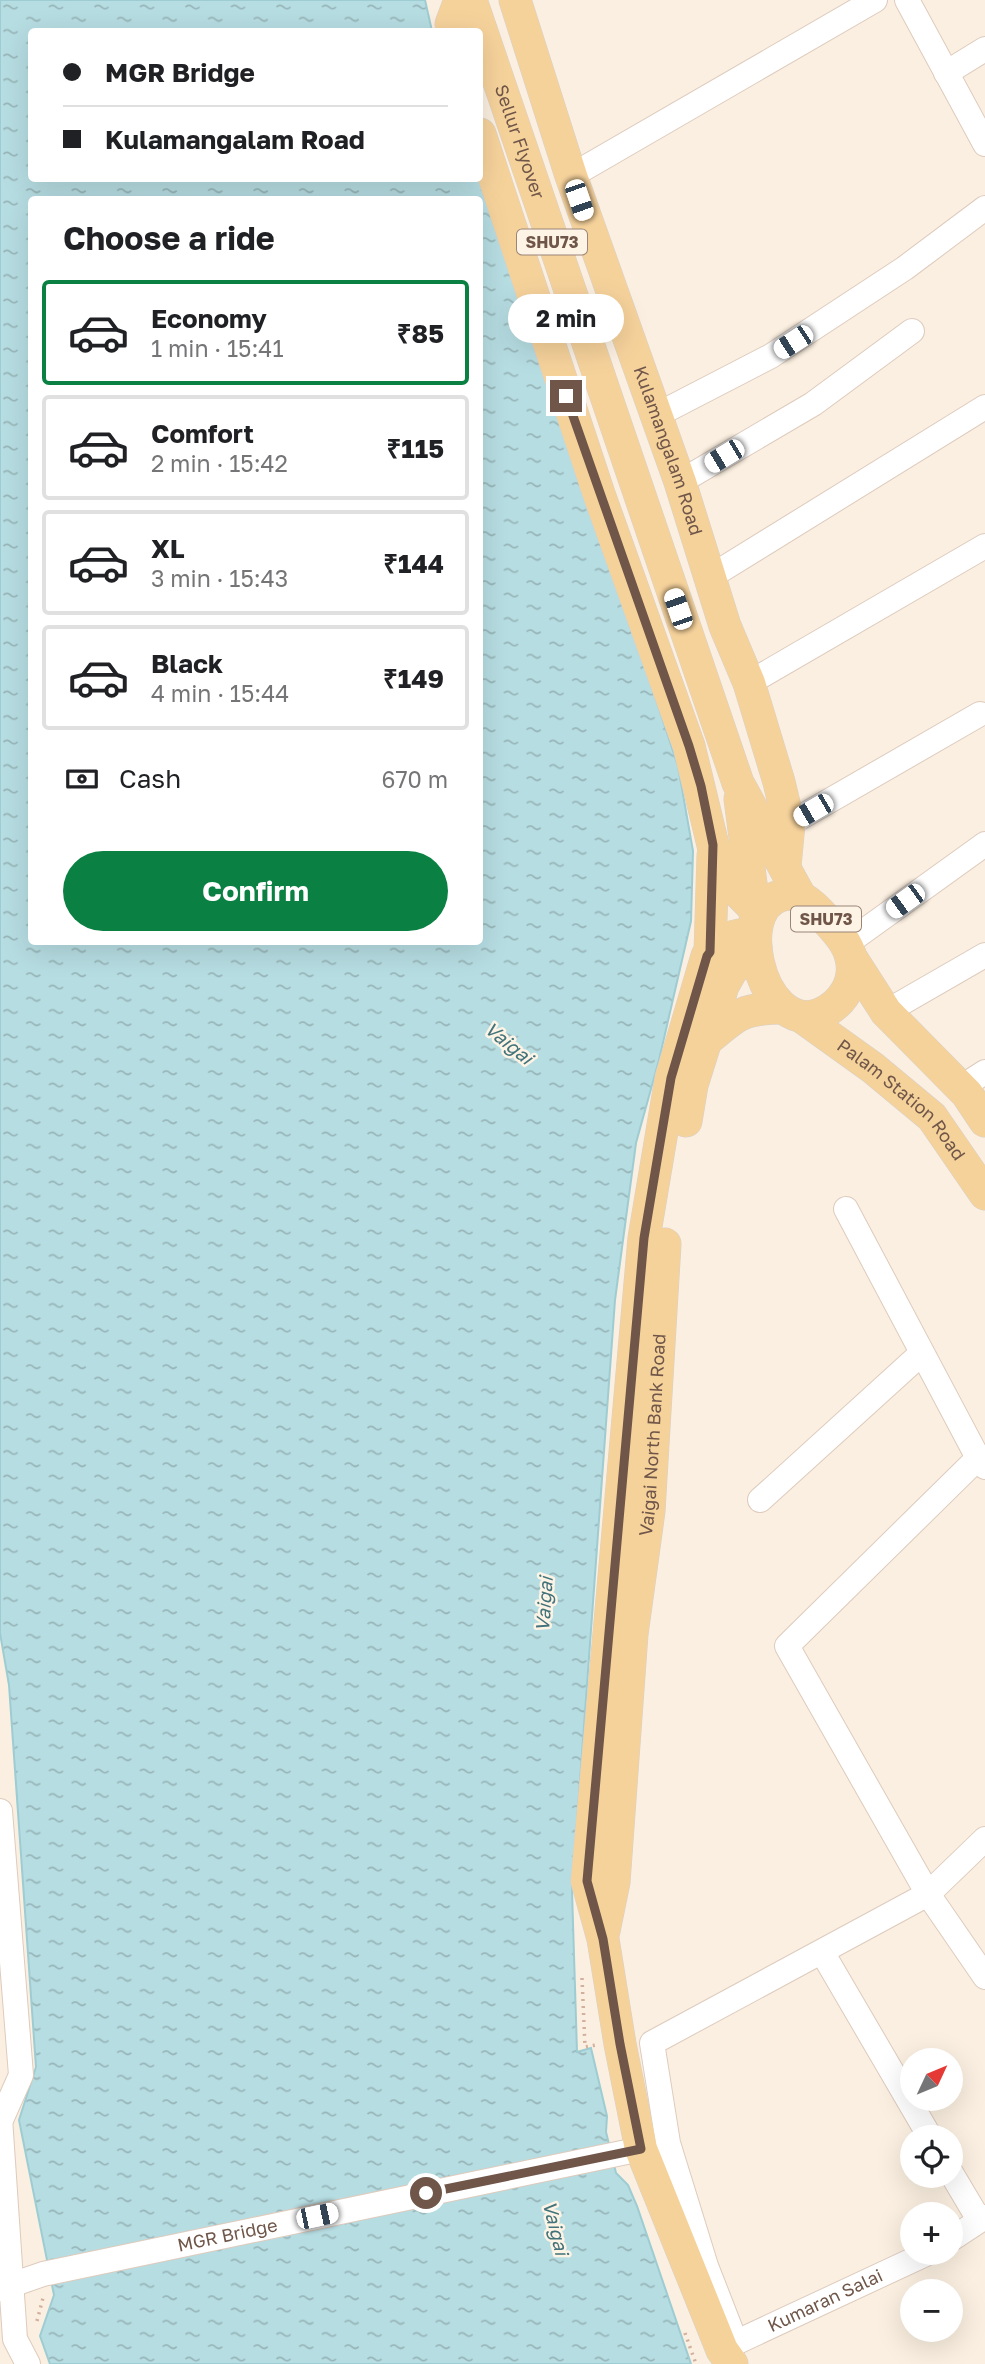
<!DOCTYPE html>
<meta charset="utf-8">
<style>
body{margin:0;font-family:"Golos Text",sans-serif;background:#f6f6f6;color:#202124;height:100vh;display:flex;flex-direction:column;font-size:26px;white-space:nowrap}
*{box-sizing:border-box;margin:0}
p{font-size:23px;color:#757577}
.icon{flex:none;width:38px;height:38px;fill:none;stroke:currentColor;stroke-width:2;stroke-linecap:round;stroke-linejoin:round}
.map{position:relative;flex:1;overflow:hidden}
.drawer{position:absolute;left:28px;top:196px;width:455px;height:749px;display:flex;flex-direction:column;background:#fff;border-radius:7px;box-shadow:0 7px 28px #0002}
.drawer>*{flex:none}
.top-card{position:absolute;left:28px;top:28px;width:455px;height:154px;border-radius:7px;box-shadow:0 7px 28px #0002;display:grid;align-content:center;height:154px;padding:0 35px;background:#fff}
.needle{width:46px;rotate:46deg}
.tools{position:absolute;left:900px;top:2048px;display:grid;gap:14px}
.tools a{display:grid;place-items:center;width:63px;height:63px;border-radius:50%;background:#fff;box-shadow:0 7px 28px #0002;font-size:35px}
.end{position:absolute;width:32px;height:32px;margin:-16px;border:9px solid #6f5649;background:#fff;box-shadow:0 0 0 4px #fff}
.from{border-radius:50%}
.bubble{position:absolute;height:49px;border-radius:24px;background:#fff;box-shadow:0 7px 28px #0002;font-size:23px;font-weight:700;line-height:49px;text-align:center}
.car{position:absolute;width:21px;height:42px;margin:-21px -10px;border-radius:9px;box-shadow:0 0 5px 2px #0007;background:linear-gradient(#fff 24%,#345 0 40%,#fff 0 76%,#345 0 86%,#fff 0)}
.top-card b{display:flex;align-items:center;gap:24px;height:66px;font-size:26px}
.top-card b+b{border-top:2px solid #e0e0e0}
.top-card i{width:18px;height:18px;background:#202124}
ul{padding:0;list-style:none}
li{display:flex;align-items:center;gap:21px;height:105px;margin:0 14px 10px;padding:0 21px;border:4px solid #e0e0e0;border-radius:7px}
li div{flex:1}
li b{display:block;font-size:26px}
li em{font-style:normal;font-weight:700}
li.on{border-color:#0b8043}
li>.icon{width:63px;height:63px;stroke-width:1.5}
h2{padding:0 35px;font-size:32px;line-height:84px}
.pay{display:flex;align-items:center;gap:18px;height:77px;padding:0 35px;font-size:26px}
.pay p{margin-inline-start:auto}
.primary-button{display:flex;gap:14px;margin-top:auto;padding:14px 35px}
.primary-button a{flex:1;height:80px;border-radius:42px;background:#0b8043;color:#fff;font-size:28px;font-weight:700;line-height:80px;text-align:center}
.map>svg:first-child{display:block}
.water{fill:url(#water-ripples);stroke:#9dccd3;stroke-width:2;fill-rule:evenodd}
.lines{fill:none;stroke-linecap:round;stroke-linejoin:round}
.minor-casing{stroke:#decbbd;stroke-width:26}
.major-casing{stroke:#d7d0cc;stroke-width:33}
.path{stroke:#d2b09d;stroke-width:3.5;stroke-dasharray:2 5;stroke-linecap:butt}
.minor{stroke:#fff;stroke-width:24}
.major{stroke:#f6d29b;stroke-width:32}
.route{stroke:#6f5649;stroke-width:9}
.labels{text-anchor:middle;stroke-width:5;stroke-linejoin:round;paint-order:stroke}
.shield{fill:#fef4e6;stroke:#9a8578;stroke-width:2}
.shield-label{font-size:16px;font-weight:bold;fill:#6f5649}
.street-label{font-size:18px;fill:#6f5649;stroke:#fef4e6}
.water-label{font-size:19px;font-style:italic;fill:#42737b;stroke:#fef4e6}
</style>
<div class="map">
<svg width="985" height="2364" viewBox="0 0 985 2364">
<defs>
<pattern id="water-ripples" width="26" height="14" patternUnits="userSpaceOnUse" patternTransform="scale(1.75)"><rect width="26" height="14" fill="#b6dde2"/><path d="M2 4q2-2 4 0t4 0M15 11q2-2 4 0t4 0" fill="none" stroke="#98b6b9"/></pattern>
</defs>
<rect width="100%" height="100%" fill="#faefe0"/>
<path class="water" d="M0,0H425L432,31L32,32V178H480L541,351L678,766L693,851L691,921L659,1060L636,1143L615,1300L572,1891L577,2052L591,2048L607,2116L606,2132L616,2173L628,2185L637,2206L691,2364H50L40,2336L54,2295L19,2120L36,2067L9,1685L0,1633ZM32,200H480V942H32Z"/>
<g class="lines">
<defs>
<g id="minor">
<path d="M907,0L985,144"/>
<path d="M946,73L985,49"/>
<path d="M571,176L875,0"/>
<path d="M655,416L771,356L905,268L985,208"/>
<path d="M680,482L813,404L912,331"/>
<path d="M710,577L985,407"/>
<path d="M749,683L985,546"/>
<path d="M789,824L980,714"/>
<path d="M846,944L985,844"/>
<path d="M886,1012L985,955"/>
<path d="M960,1088L985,1072"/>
<path d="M846,1209L978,1458L985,1467"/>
<path d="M978,1458L787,1646L928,1894L985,1977"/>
<path d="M760,1500L922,1353"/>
<path d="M0,1811L21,2075L1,2120"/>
<path d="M822,1952L930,2137"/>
<path d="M0,2118L15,2339L28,2364"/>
<path d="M950,2171L979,2220"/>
<path d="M950,2240L985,2217"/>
<path id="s1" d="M0,2289L43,2274L641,2149"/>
<path d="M736,2343L706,2266L668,2143L652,2043L928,1894L985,1839"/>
<path id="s2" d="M722,2349L930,2252"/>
</g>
<g id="major">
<path id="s3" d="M471,0L738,783L800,896"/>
<path id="s4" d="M515,0L571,176L680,482L725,626L749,683L779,782L789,824L785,866"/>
<path d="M452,32L451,24L460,0"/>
<path d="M480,134L599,494L689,746L713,845L733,887L755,909"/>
<path d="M740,799L755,914"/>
<path d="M792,894C807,898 819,911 829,923C838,933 848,944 851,958C857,982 842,1005 820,1014C759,1038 726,893 792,894Z"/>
<path d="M710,952L713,855"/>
<path d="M852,959L886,1012L967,1094L985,1121"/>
<path id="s5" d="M802,1017L873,1068L932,1117L985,1194"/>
<path d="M706,1041C736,1015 742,1008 783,1008"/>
<path d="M686,1121L692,1085L723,986L732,970L756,948"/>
<path id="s6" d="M604,1931L614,1882L632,1634L649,1511L665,1244"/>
<path d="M732,2364L722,2350L641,2149L620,2044L603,1939L587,1881L644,1238L671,1078L707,956C722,936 732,936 755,932"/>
</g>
</defs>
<use href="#minor" class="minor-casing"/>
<use href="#major" class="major-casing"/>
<path class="path" d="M582,1978L585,2047L596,2045
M37,2321L43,2298
M685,2333L696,2364"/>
<use href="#minor" class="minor"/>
<use href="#major" class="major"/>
</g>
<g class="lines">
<path class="route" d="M426,2193L641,2149L620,2044L603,1939L587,1881L644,1238L671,1078L707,956L710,952L713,845L701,786L689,746L566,396"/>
</g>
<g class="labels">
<g class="shield">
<rect x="517" y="229.5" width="70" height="25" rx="5"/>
<rect x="791" y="906.5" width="70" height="25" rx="5"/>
</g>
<g class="shield-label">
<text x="552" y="248">SHU73</text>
<text x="826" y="925">SHU73</text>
</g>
<g class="street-label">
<text dy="6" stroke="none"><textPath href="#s3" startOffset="150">Sellur Flyover</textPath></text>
<text dy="6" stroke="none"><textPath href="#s4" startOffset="476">Kulamangalam Road</textPath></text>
<text dy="6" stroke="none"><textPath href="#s5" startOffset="130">Palam Station Road</textPath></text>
<text dy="6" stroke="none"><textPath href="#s6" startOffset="499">Vaigai North Bank Road</textPath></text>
<text dy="6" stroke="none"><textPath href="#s1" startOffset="234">MGR Bridge</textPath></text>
<text dy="6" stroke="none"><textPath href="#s2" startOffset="114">Kumaran Salai</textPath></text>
</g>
<g class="water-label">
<text transform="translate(509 1043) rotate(39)" y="7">Vaigai</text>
<text transform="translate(544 1604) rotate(-86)" y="7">Vaigai</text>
<text transform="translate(556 2228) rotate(76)" y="7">Vaigai</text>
</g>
</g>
</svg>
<div class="tools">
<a><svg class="needle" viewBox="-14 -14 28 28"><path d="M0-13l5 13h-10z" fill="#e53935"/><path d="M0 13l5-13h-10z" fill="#757577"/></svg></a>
<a><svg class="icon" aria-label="locate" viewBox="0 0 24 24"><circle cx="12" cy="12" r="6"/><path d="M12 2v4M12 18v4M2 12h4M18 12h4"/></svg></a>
<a>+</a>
<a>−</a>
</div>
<i class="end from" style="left:426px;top:2193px"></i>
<i class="end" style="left:566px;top:396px"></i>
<div class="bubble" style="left:508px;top:294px;width:116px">2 min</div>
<i class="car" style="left:579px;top:200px;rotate:161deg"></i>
<i class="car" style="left:793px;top:342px;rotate:237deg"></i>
<i class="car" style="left:724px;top:456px;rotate:239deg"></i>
<i class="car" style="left:678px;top:609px;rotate:341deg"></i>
<i class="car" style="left:813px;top:810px;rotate:240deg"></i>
<i class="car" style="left:905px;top:901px;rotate:234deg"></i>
<i class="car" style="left:317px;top:2216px;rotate:78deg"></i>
<div class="top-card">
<b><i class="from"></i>MGR Bridge</b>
<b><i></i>Kulamangalam Road</b>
</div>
<section class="drawer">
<h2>Choose a ride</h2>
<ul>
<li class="on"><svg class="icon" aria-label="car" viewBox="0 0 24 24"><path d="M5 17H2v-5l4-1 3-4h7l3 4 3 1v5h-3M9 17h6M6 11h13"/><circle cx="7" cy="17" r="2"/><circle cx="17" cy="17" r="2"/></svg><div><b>Economy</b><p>1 min · 15:41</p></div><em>₹85</em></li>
<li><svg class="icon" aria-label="car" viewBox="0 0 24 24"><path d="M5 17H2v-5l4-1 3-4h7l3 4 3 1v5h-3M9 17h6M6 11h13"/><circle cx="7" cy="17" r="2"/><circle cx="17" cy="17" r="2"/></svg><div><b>Comfort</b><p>2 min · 15:42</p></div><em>₹115</em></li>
<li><svg class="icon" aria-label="car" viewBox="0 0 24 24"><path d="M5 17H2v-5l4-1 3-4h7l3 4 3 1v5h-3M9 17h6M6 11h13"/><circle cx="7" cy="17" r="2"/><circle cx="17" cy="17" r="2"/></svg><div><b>XL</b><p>3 min · 15:43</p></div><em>₹144</em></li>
<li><svg class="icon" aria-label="car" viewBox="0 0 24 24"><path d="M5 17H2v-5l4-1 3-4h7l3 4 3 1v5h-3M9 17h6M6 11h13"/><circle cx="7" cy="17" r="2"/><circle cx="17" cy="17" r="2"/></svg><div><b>Black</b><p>4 min · 15:44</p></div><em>₹149</em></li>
</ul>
<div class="pay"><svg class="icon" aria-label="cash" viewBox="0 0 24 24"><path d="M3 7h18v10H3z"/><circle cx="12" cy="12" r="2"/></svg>Cash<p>670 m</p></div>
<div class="primary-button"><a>Confirm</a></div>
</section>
</div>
